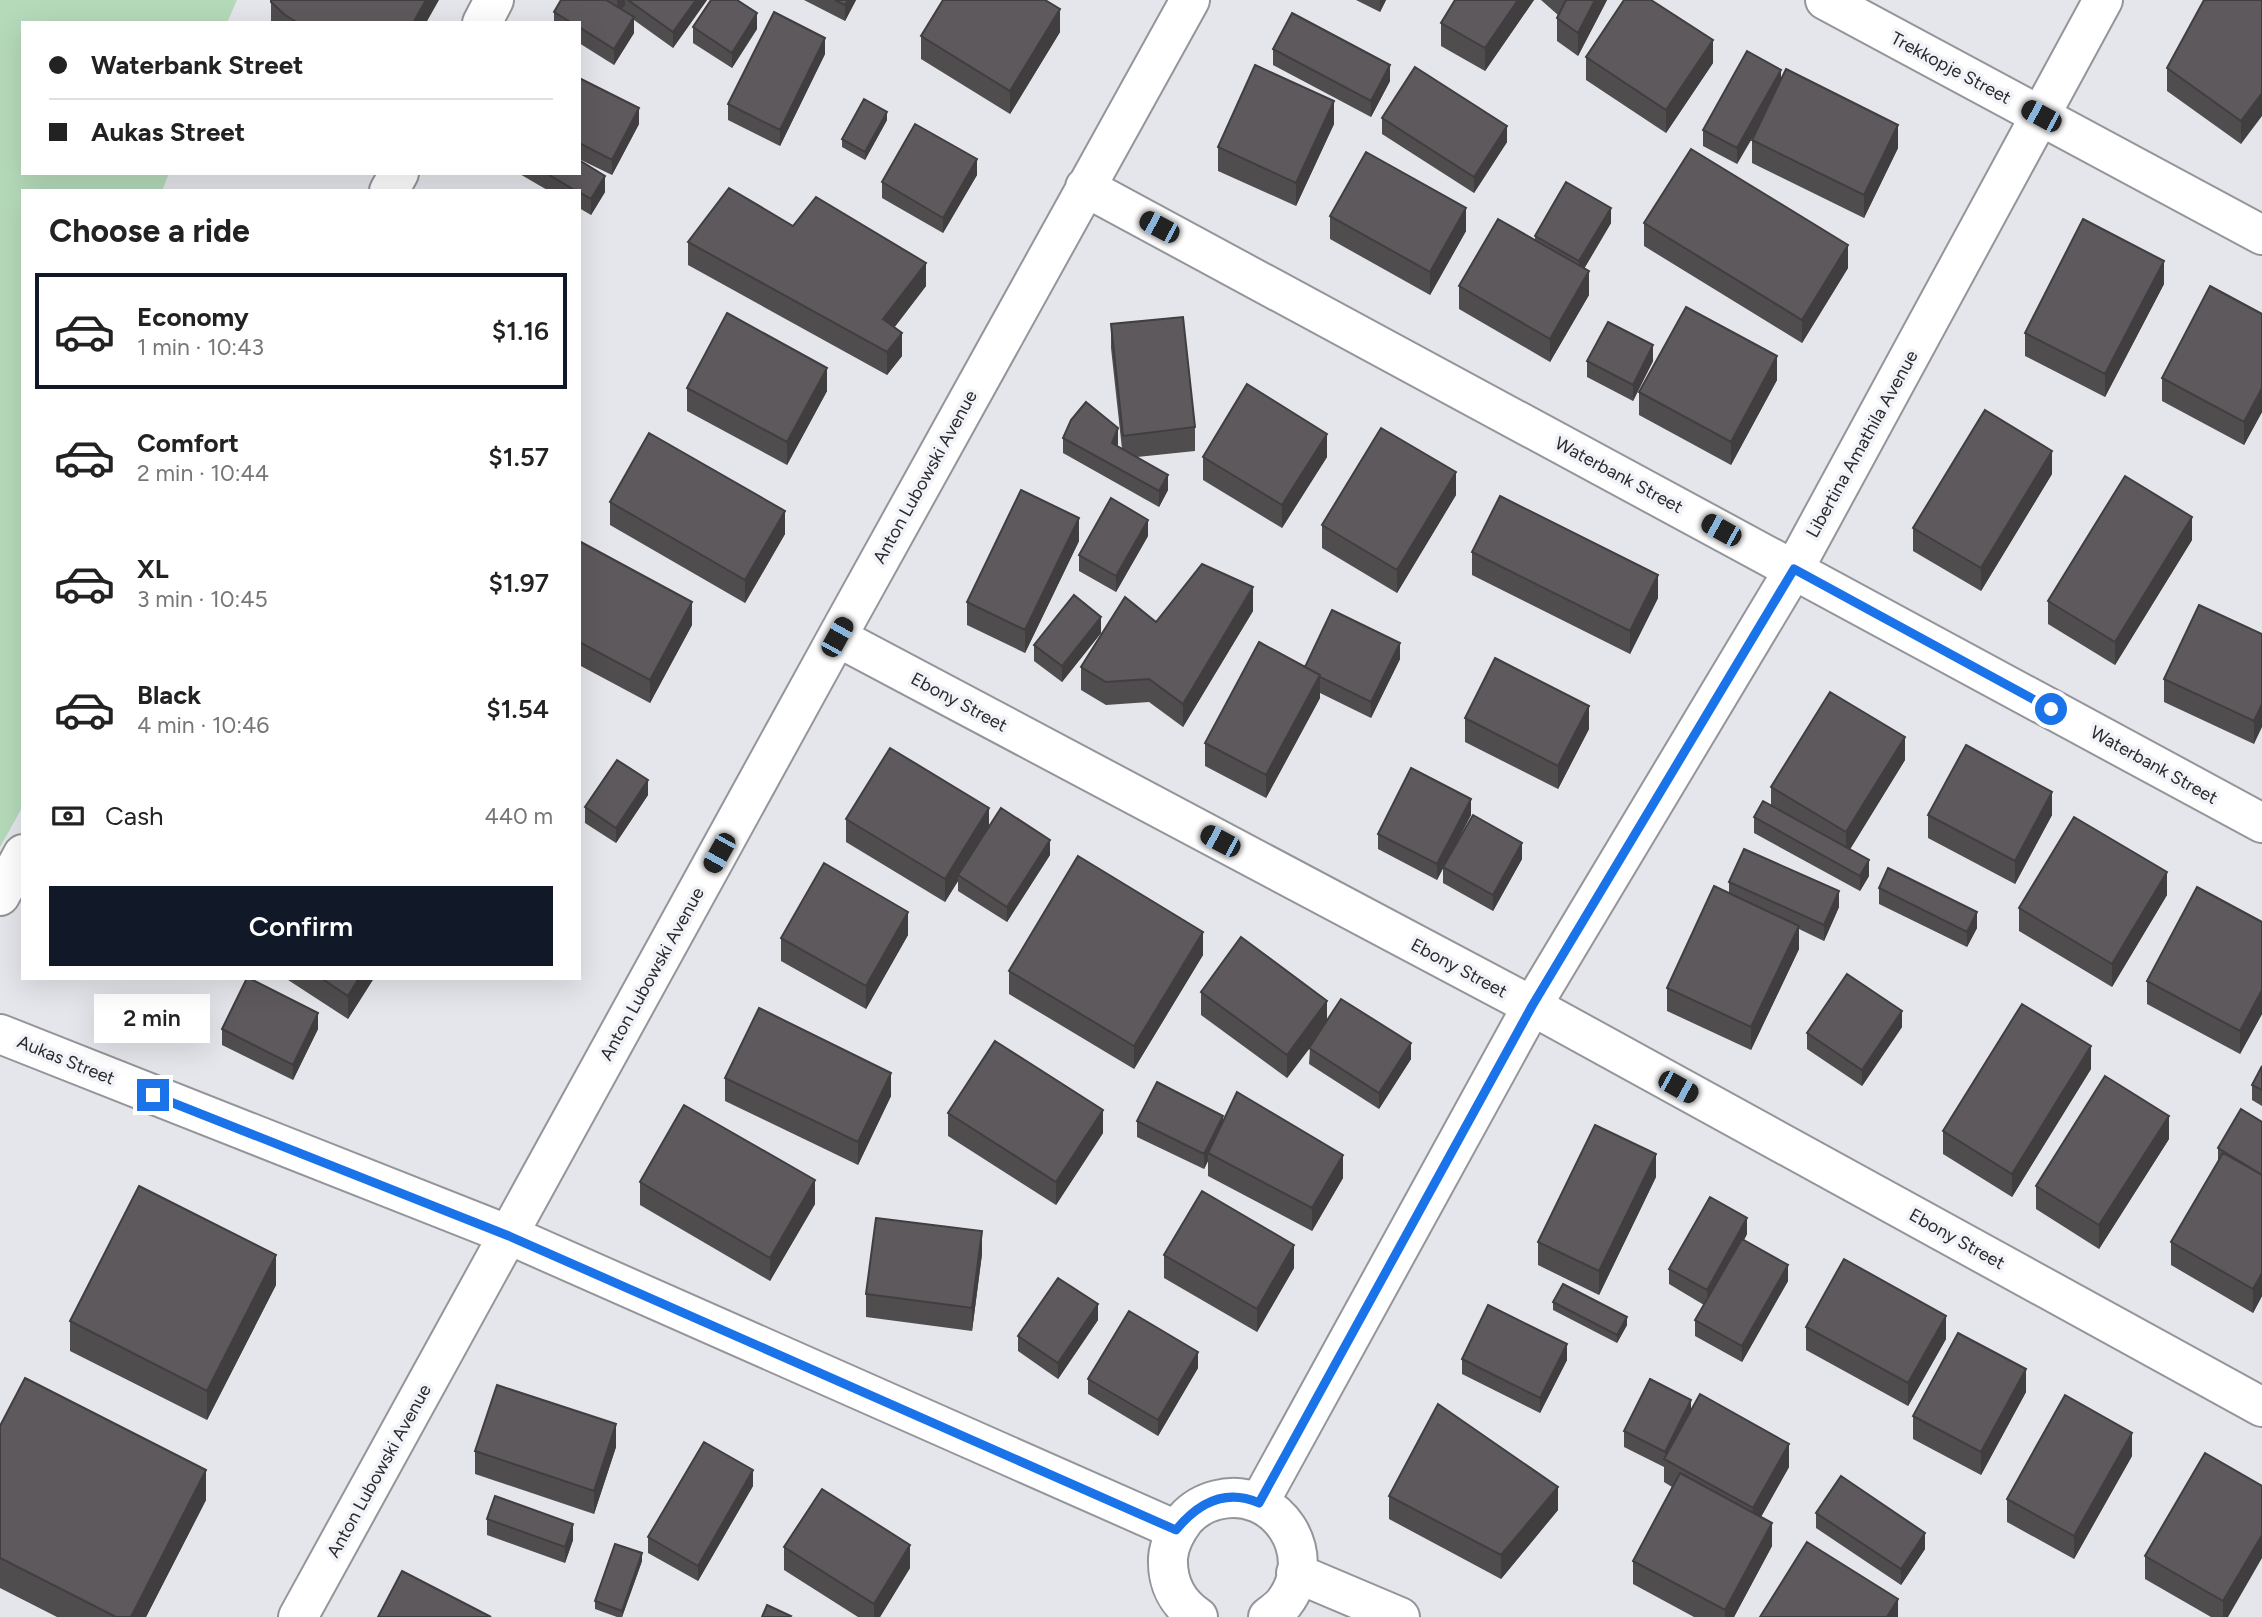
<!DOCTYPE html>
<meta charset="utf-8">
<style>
body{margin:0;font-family:Figtree,sans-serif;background:#f2f2f2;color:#222;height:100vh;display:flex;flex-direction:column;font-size:26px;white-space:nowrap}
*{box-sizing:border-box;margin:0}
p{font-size:23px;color:#767676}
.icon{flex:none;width:38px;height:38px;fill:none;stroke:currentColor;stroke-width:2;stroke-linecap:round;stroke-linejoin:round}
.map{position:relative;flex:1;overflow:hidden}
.drawer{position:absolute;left:21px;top:189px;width:560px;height:791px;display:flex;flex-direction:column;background:#fff;border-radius:0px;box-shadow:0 7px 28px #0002}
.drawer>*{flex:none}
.guide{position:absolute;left:21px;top:21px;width:560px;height:154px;border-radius:0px;box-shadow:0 7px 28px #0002;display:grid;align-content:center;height:154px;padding:0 28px;background:#fff}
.end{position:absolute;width:32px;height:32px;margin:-16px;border:9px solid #1a73e8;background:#fff;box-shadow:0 0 0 4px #fff}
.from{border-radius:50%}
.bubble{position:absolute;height:49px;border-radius:0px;background:#fff;box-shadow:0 7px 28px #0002;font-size:23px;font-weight:600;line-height:49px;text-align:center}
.car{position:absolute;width:21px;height:42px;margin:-21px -10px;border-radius:9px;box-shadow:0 0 5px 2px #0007;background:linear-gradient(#222 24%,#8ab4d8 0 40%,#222 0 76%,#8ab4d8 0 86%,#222 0)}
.guide b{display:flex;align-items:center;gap:24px;height:66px;font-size:26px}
.guide b+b{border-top:2px solid #e0e0e0}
.guide i{width:18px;height:18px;background:#222}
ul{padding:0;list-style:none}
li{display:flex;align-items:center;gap:21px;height:116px;margin:0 14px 10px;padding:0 14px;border:4px solid transparent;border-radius:0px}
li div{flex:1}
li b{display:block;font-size:26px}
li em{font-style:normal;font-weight:600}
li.current{border-color:#111827}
li>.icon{width:63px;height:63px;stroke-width:1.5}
h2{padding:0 28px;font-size:32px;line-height:84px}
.pay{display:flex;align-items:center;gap:18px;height:77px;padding:0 28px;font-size:26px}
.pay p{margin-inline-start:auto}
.cta{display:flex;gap:14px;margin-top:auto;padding:14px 28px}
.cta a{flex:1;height:80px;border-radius:0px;background:#111827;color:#fff;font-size:28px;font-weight:600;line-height:80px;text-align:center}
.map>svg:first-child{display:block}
.green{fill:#b5daba}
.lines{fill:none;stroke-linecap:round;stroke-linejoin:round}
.street-casing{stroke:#93959a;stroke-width:42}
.secondary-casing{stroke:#93959a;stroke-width:42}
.street{stroke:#fff;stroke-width:38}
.secondary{stroke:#fff;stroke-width:38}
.wall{fill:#504d4f}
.shaded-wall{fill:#413e40}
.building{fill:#5d595c;stroke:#413e40;stroke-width:2}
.route{stroke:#1a73e8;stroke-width:9}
.labels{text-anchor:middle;stroke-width:7;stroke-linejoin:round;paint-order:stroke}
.street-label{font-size:18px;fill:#292a2c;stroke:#f1f3f8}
</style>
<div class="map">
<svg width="2262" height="1617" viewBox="0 0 2262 1617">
<rect width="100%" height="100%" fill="#e4e6eb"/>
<path class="green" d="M0,0H237L227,23H23V173H169L162,191H23V806L0,847Z"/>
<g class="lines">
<defs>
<path id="street" d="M1825,0L2262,235
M482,23L494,0
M1085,187L2262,823
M389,191L399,173
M837,637L1532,1006L2262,1407
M0,896L23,854
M0,1034L509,1235L1176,1530
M298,1617L837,637L1190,0"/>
<path id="secondary" d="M1259,1503L1532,1006L1794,569L2103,0
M1296,1573L1400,1617
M1198,1617C1177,1603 1167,1583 1168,1558C1169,1543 1176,1531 1185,1519C1193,1510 1205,1503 1217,1500C1276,1485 1322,1554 1284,1603C1280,1608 1273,1613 1268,1617"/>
</defs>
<use href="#street" class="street-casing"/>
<use href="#secondary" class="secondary-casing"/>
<use href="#street" class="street"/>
<use href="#secondary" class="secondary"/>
</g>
<path class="wall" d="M561,0H707L673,48L634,20V33L614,65L579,43V23H554V12Z
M804,0H856L845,21Z
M1356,0H1386L1380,12Z
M1455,0H1534L1485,71L1441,46V23Z
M1541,0H1607L1578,56L1557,41V18L1558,15Z
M2262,0L2241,144L2167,91V68Z
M271,2L426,23H271Z
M693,27L757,29L732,68L693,43Z
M1060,32L1010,114L921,59V36Z
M1273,49L1390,81L1371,117L1273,65Z
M825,54L780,146L728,120V104Z
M1586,57L1713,63L1666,133L1586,80Z
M579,78L639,124L612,175L579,159Z
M1781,79L1898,148L1864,218L1752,163V140L1756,132L1737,164L1703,146V130Z
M1382,118L1507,142L1474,193L1382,134Z
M887,120L865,160L842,147V139Z
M1334,124L1296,206L1218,171V147Z
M518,173H579L605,192L591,215L579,208V191H549Z
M977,175L943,233L882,198V182Z
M1330,216L1466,231L1430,295L1330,239Z
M1611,223L1584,269L1589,295L1550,362L1459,309V286L1535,240V236Z
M1644,223L1848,268L1802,343L1644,246Z
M793,226L926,286L894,328L902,356L887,375L688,265V242Z
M2164,284L2105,397L2025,356V333Z
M2262,314V412L2244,445L2162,401V378Z
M1111,324L1195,427V451L1137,457L1168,490L1159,507L1063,453V438L1118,444L1117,446L1122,449L1111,348Z
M1587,361H1653L1633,401L1587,377Z
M1777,380L1731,465L1639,415V392Z
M687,388L827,391L787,465L687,411Z
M1203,457H1327L1282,528L1203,480Z
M2052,474L1981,591L1913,551V528Z
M1456,495L1397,593L1322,548V525Z
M610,502L785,534L745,603L610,525Z
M1148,536L1116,592L1079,571V555Z
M2192,540L2115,665L2048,624V601Z
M579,541L692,625L650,703L579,665Z
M1079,541L1025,653L967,625V602Z
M1472,552L1658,598L1630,654L1472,575Z
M1253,611L1183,727L1149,702L1106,705L1081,690V667L1156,622Z
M1101,633L1062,682L1034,661V645Z
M2262,634L2254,744L2164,702V679Z
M1400,659L1371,718L1320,693V698L1266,798L1205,766V743L1305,667Z
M1465,718L1589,729L1558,789L1465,742Z
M1905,760L1850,849L1869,876L1860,891L1754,833V817L1771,806V787Z
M648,795L616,843L585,823V807Z
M1471,815L1450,855L1522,859L1493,911L1443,883V868L1437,880L1378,849V834Z
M1928,815H2052L2015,884L1928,838Z
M846,819L989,827L1050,855L1007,922L958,891V881L945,902L846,842Z
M1729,882L1839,907L1824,941L1799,929V949L1751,1050L1667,1011V988L1729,893Z
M1879,888L1977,928L1967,947L1879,904Z
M2167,895L2112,987L2019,931V908Z
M2262,922V1014L2240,1054L2147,1004V981Z
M908,935L866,1009L781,961V938Z
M1203,955L1134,1069L1009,994V971Z
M285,978H374L348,1019Z
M1201,992L1327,1020L1411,1059L1379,1109L1309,1064L1310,1048L1287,1078L1201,1015Z
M1902,1027L1862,1086L1807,1049V1033Z
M222,1029H318L293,1080L222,1045Z
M2262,1066V1106L2252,1100V1085Z
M2091,1069L2012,1197L1943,1154V1131Z
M725,1078L891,1096L858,1165L725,1101Z
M948,1113L1103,1133L1056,1205L948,1136Z
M1137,1121L1223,1122L1343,1178L1312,1231L1208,1176V1161L1204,1169L1137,1137Z
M2262,1122V1296L2253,1313L2171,1265V1242L2218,1161V1148Z
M2169,1139L2099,1249L2036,1209V1186Z
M1656,1177L1599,1295L1538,1265V1242Z
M640,1182L815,1204L770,1281L640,1205Z
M1747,1234L1744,1240L1788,1281L1742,1362L1695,1336V1320L1704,1305L1669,1284V1269Z
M982,1254L972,1331L866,1317V1294Z
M1164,1255L1294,1268L1257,1332L1164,1278Z
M276,1285L207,1420L70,1351V1321Z
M1553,1302L1627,1325L1617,1343L1553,1310Z
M1098,1320L1058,1379L1018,1351V1336Z
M1806,1327L1946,1339L1908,1406L1806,1350Z
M1462,1359L1567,1360L1540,1413L1462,1374Z
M1198,1368L1158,1436L1088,1394V1379Z
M2026,1392L1981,1475L1913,1439V1416Z
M1691,1410L1789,1467L1761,1517L1772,1546L1734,1617H1694L1633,1584V1561L1672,1487L1664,1482V1467L1624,1447V1431Z
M0,1426L206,1500L146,1617H57L0,1588Z
M616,1447L594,1514L475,1474V1451Z
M2205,1453L2228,1617H2211L2145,1579V1556Z
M2132,1456L2074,1559L2007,1522V1499Z
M753,1486L698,1581L648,1553V1537Z
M1389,1496L1558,1510L1501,1579L1389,1519Z
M1816,1513L1925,1549L1901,1585L1816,1528Z
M487,1519L573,1540L565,1563L487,1535Z
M784,1547L910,1568L880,1617H858L784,1570Z
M642,1561L622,1617H617L595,1609V1601Z"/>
<path class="shaded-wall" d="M426,0H439L426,23H413Z
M617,0H625V5L617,16Z
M696,0H707L673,48V32Z
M848,0H856L845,21V5Z
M1380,0H1386L1380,12Z
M1518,0H1534L1485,71V48Z
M1595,0H1607L1578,56V33Z
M1060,9V32L1010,114V91Z
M757,13V29L732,68V53Z
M634,17V33L614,65V49Z
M825,38V54L780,146V130Z
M1713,40V63L1666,133V110Z
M1390,65V81L1371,117V101Z
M1781,70V85L1737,164V148Z
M2262,93V116L2241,144V121Z
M1334,101V124L1296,206V183Z
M639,108V124L612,175V160Z
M887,112V120L865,160V152Z
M1898,125V148L1864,218V195Z
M1507,126V142L1474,193V177Z
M977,159V175L943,233V218Z
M605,176V192L591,215V199Z
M1466,208V231L1430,295V272Z
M1611,208V223L1579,277V261Z
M1848,245V268L1802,343V320Z
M2164,261V284L2105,397V374Z
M926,263V286L883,342V319Z
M1589,271V295L1550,362V339Z
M902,333V356L887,375V352Z
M1653,345V361L1633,401V385Z
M1777,356V380L1731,465V442Z
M827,368V391L787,465V442Z
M2262,388V412L2244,445V422Z
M1118,428V444L1112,459V443Z
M1327,434V457L1282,528V505Z
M2052,451V474L1981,591V568Z
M1456,472V495L1397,593V570Z
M1168,475V490L1159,507V491Z
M785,511V534L745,603V580Z
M2192,517V540L2115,665V642Z
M1079,518V541L1025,653V630Z
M1148,520V536L1116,592V576Z
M1658,575V598L1630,654V631Z
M1253,587V611L1183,727V704Z
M692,602V625L650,703V680Z
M1101,617V633L1062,682V666Z
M1400,643V659L1371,718V702Z
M1320,675V698L1266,798V775Z
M2262,704V727L2254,744V721Z
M1589,706V729L1558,789V766Z
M1905,737V760L1846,856V832Z
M648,780V795L616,843V828Z
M2052,792V815L2015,884V861Z
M1471,799V815L1437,880V864Z
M989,808V831L958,875V881L945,902V879Z
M1050,840V855L1007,922V907Z
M1522,843V859L1493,911V895Z
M1869,860V876L1860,891V876Z
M2167,872V895L2112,987V964Z
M1839,891V907L1824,941V925Z
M908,912V935L866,1009V986Z
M1977,912V928L1967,947V932Z
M1799,926V949L1751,1050V1027Z
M1203,932V955L1134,1069V1046Z
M359,978H374L348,1019V996Z
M2262,990V1014L2240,1054V1031Z
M1327,1001V1024L1287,1078V1055Z
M1902,1011V1027L1862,1086V1070Z
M318,1013V1029L293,1080V1065Z
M1411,1043V1059L1379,1109V1093Z
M2091,1046V1069L2012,1197V1174Z
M891,1073V1096L858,1165V1142Z
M1103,1110V1133L1056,1205V1182Z
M1223,1116V1131L1208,1153V1161L1204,1169V1154Z
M2169,1116V1139L2099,1249V1225Z
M1656,1154V1177L1599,1295V1271Z
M1343,1155V1178L1312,1231V1208Z
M815,1180V1204L770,1281V1258Z
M1747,1218V1234L1707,1306V1290Z
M982,1231V1254L972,1331V1308Z
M1294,1245V1268L1257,1332V1309Z
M276,1255V1285L207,1420V1391Z
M1788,1265V1281L1742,1362V1346Z
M2262,1273V1296L2253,1313V1289Z
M1098,1304V1320L1058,1379V1363Z
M1946,1316V1339L1908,1406V1383Z
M1627,1317V1325L1617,1343V1335Z
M1567,1344V1360L1540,1413V1398Z
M1198,1352V1368L1158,1436V1420Z
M2026,1369V1392L1981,1475V1452Z
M1691,1400V1415L1665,1459V1452Z
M616,1424V1447L594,1514V1491Z
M2132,1433V1456L2074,1559V1536Z
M1789,1444V1467L1753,1531V1508Z
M206,1470V1500L146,1617H131Z
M753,1470V1486L698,1581V1566Z
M1558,1487V1510L1501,1579V1555Z
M1772,1523V1546L1734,1617H1725V1610Z
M573,1524V1540L565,1563V1547Z
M1925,1533V1549L1901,1585V1569Z
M2262,1535V1558L2228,1617H2223V1601Z
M910,1545V1568L880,1617H874V1604Z
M642,1553V1561L622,1617V1611Z
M1898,1599V1617H1887Z"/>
<path class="building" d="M271,0H426L413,23H298L285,15L271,2Z
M561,0H606L634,17L614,49L579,27V23H572L554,12Z
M628,0H696L673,32Z
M711,0H737L757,13L732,53L693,27Z
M835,0H848L845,5Z
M943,0H1045L1060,9L1010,91L921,36Z
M1455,0H1518L1485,48L1441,23Z
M1566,0H1595L1578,33L1557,18Z
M1624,0H1651L1713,40L1666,110L1586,57Z
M2204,0H2262V93L2241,121L2167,68Z
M774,12L825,38L780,130L728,104Z
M1292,13L1390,65L1371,101L1273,49Z
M1747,51L1781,70L1737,148L1703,130Z
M1255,65L1334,101L1296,183L1218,147Z
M1415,67L1507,126L1474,177L1382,118Z
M1786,69L1898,125L1864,195L1752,140Z
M579,78L639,108L612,160L579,143Z
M864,99L887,112L865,152L842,139Z
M915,124L977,159L943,218L882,182Z
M1691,149L1848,245L1802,320L1644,223Z
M1366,152L1466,208L1430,272L1330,216Z
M579,160L605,176L591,199L579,192V191H576L546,173H579Z
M1566,182L1611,208L1579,261L1535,236Z
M729,188L793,226L816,197L926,263L883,319L902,333L887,352L688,242Z
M1498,219L1589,271L1550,339L1459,286Z
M2083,219L2164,261L2105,374L2025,333Z
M2210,286L2262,314V388L2244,422L2162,378Z
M1686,307L1777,356L1731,442L1639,392Z
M727,313L827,368L787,442L687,388Z
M1183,317L1195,427L1123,436L1111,324Z
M1608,322L1653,345L1633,385L1587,361Z
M1247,384L1327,434L1282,505L1203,457Z
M1086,402L1118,428L1112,443L1168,475L1159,491L1063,438L1071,420Z
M1985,410L2052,451L1981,568L1913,528Z
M1381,428L1456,472L1397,570L1322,525Z
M649,433L785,511L745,580L610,502Z
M2125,476L2192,517L2115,642L2048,601Z
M1021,490L1079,518L1025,630L967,602Z
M1500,496L1658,575L1630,631L1472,552Z
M1111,498L1148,520L1116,576L1079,555Z
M579,541L692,602L650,680L579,642Z
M1202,564L1253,587L1183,704L1149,679L1106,682L1081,667L1125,597L1156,622Z
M1074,595L1101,617L1062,666L1034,645Z
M2199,605L2262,634V704L2254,721L2164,679Z
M1332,610L1400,643L1371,702L1320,677V675L1305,667Z
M1259,642L1320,675L1266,775L1205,743Z
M1495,658L1589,706L1558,766L1465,718Z
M1830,692L1905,737L1846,832L1771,787Z
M1966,745L2052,792L2015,861L1928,815Z
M890,748L989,808L945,879L846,819Z
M617,760L648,780L616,828L585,807Z
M1411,768L1471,799L1437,864L1378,834Z
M1763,801L1869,860L1860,876L1754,817Z
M1001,808L1050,840L1007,907L958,875Z
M1473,815L1522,843L1493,895L1443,867Z
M2074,817L2167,872L2112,964L2019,908Z
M1744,849L1839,891L1824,925L1729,882Z
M1078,856L1203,932L1134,1046L1009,971Z
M824,863L908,912L866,986L781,938Z
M1888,868L1977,912L1967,932L1879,888Z
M1714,886L1799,926L1751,1027L1667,988Z
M2197,887L2262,922V990L2240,1031L2147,981Z
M1241,937L1327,1001L1287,1055L1201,992Z
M1847,974L1902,1011L1862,1070L1807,1033Z
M247,978H249L318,1013L293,1065L222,1029Z
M321,978H359L348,996Z
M1341,999L1411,1043L1379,1093L1309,1048Z
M2022,1004L2091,1046L2012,1174L1943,1131Z
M759,1008L891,1073L858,1142L725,1078Z
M995,1041L1103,1110L1056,1182L948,1113Z
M2262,1066V1090L2252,1085Z
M2105,1076L2169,1116L2099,1225L2036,1186Z
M1157,1082L1223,1116L1204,1154L1137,1121Z
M1237,1092L1343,1155L1312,1208L1208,1153Z
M684,1105L815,1180L770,1258L640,1182Z
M2241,1109L2262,1122V1175L2218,1148Z
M1595,1125L1656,1154L1599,1271L1538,1242Z
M2223,1153L2262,1175V1273L2253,1289L2171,1242Z
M139,1186L276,1255L207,1391L70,1321Z
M1202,1191L1294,1245L1257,1309L1164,1255Z
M1710,1197L1747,1218L1707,1290L1669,1269Z
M876,1218L982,1231L972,1308L866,1294Z
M1742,1239L1788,1265L1742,1346L1695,1320Z
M1844,1259L1946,1316L1908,1383L1806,1327Z
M1058,1278L1098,1304L1058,1363L1018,1336Z
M1563,1284L1627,1317L1617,1335L1553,1302Z
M1488,1305L1567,1344L1540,1398L1462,1359Z
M1129,1311L1198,1352L1158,1420L1088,1379Z
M1958,1333L2026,1369L1981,1452L1913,1416Z
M25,1378L206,1470L131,1617H116L0,1558V1426Z
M1650,1379L1691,1400L1665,1452L1624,1431Z
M497,1385L616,1424L594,1491L475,1451Z
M1700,1394L1789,1444L1753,1508L1664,1459Z
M2065,1395L2132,1433L2074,1536L2007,1499Z
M1438,1404L1558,1487L1501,1555L1389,1496Z
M704,1442L753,1470L698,1566L648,1537Z
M2205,1453L2262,1486V1535L2223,1601L2145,1556Z
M1680,1473L1772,1523L1725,1610L1633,1561Z
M1841,1476L1925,1533L1901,1569L1816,1513Z
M822,1489L910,1545L874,1604L784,1547Z
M495,1496L573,1524L565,1547L487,1519Z
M1807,1542L1898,1599L1887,1617H1760Z
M615,1544L642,1553L622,1611L595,1601Z
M402,1571L491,1617H378Z
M767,1605L791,1616L790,1617H762Z"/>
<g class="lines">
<path class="route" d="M153,1095L509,1236L1176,1530C1198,1503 1225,1488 1259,1503L1532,1006L1794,569L2051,709"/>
</g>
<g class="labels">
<g class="street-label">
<text transform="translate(1951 68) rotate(28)" y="6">Trekkopje Street</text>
<text transform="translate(1862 444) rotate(-61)" y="6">Libertina Amathila Avenue</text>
<text transform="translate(1619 475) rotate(28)" y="6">Waterbank Street</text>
<text transform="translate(925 477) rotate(-61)" y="6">Anton Lubowski Avenue</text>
<text transform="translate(959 702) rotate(28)" y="6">Ebony Street</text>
<text transform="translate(2154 765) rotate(29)" y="6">Waterbank Street</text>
<text transform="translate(1459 968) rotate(28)" y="6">Ebony Street</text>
<text transform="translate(652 974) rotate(-61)" y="6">Anton Lubowski Avenue</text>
<text transform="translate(66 1060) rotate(22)" y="6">Aukas Street</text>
<text transform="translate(1957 1239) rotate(29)" y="6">Ebony Street</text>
<text transform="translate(379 1471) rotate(-61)" y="6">Anton Lubowski Avenue</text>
</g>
</g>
</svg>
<i class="end from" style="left:2051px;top:709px"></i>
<i class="end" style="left:153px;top:1095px"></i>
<div class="bubble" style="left:94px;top:994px;width:116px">2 min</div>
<i class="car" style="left:2041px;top:116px;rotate:298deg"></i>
<i class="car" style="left:1159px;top:227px;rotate:298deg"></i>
<i class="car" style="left:1721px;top:530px;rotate:299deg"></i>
<i class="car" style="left:837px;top:637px;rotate:29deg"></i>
<i class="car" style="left:1220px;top:841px;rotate:298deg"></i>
<i class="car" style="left:719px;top:853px;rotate:209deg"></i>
<i class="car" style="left:1678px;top:1087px;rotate:119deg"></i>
<div class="guide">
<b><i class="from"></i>Waterbank Street</b>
<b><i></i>Aukas Street</b>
</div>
<section class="drawer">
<h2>Choose a ride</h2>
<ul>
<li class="current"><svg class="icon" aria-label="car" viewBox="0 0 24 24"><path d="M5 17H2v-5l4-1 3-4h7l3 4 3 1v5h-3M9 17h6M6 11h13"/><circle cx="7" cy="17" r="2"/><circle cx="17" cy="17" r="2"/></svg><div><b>Economy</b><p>1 min · 10:43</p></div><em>$1.16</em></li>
<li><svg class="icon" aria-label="car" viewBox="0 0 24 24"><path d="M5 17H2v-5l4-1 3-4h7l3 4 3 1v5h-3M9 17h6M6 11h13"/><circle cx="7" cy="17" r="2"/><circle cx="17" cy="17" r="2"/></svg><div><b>Comfort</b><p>2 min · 10:44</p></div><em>$1.57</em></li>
<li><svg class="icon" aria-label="car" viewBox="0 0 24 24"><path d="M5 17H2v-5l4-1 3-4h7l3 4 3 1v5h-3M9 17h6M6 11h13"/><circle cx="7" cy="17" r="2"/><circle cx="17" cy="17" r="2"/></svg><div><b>XL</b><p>3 min · 10:45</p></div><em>$1.97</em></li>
<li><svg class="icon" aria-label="car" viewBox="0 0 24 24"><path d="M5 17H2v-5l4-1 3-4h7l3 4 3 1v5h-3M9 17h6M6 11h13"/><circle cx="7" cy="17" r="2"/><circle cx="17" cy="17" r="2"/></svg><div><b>Black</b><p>4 min · 10:46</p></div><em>$1.54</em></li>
</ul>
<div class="pay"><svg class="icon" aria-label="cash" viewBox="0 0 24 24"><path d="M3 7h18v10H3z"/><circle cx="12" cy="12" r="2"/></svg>Cash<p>440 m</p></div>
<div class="cta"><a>Confirm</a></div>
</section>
</div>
